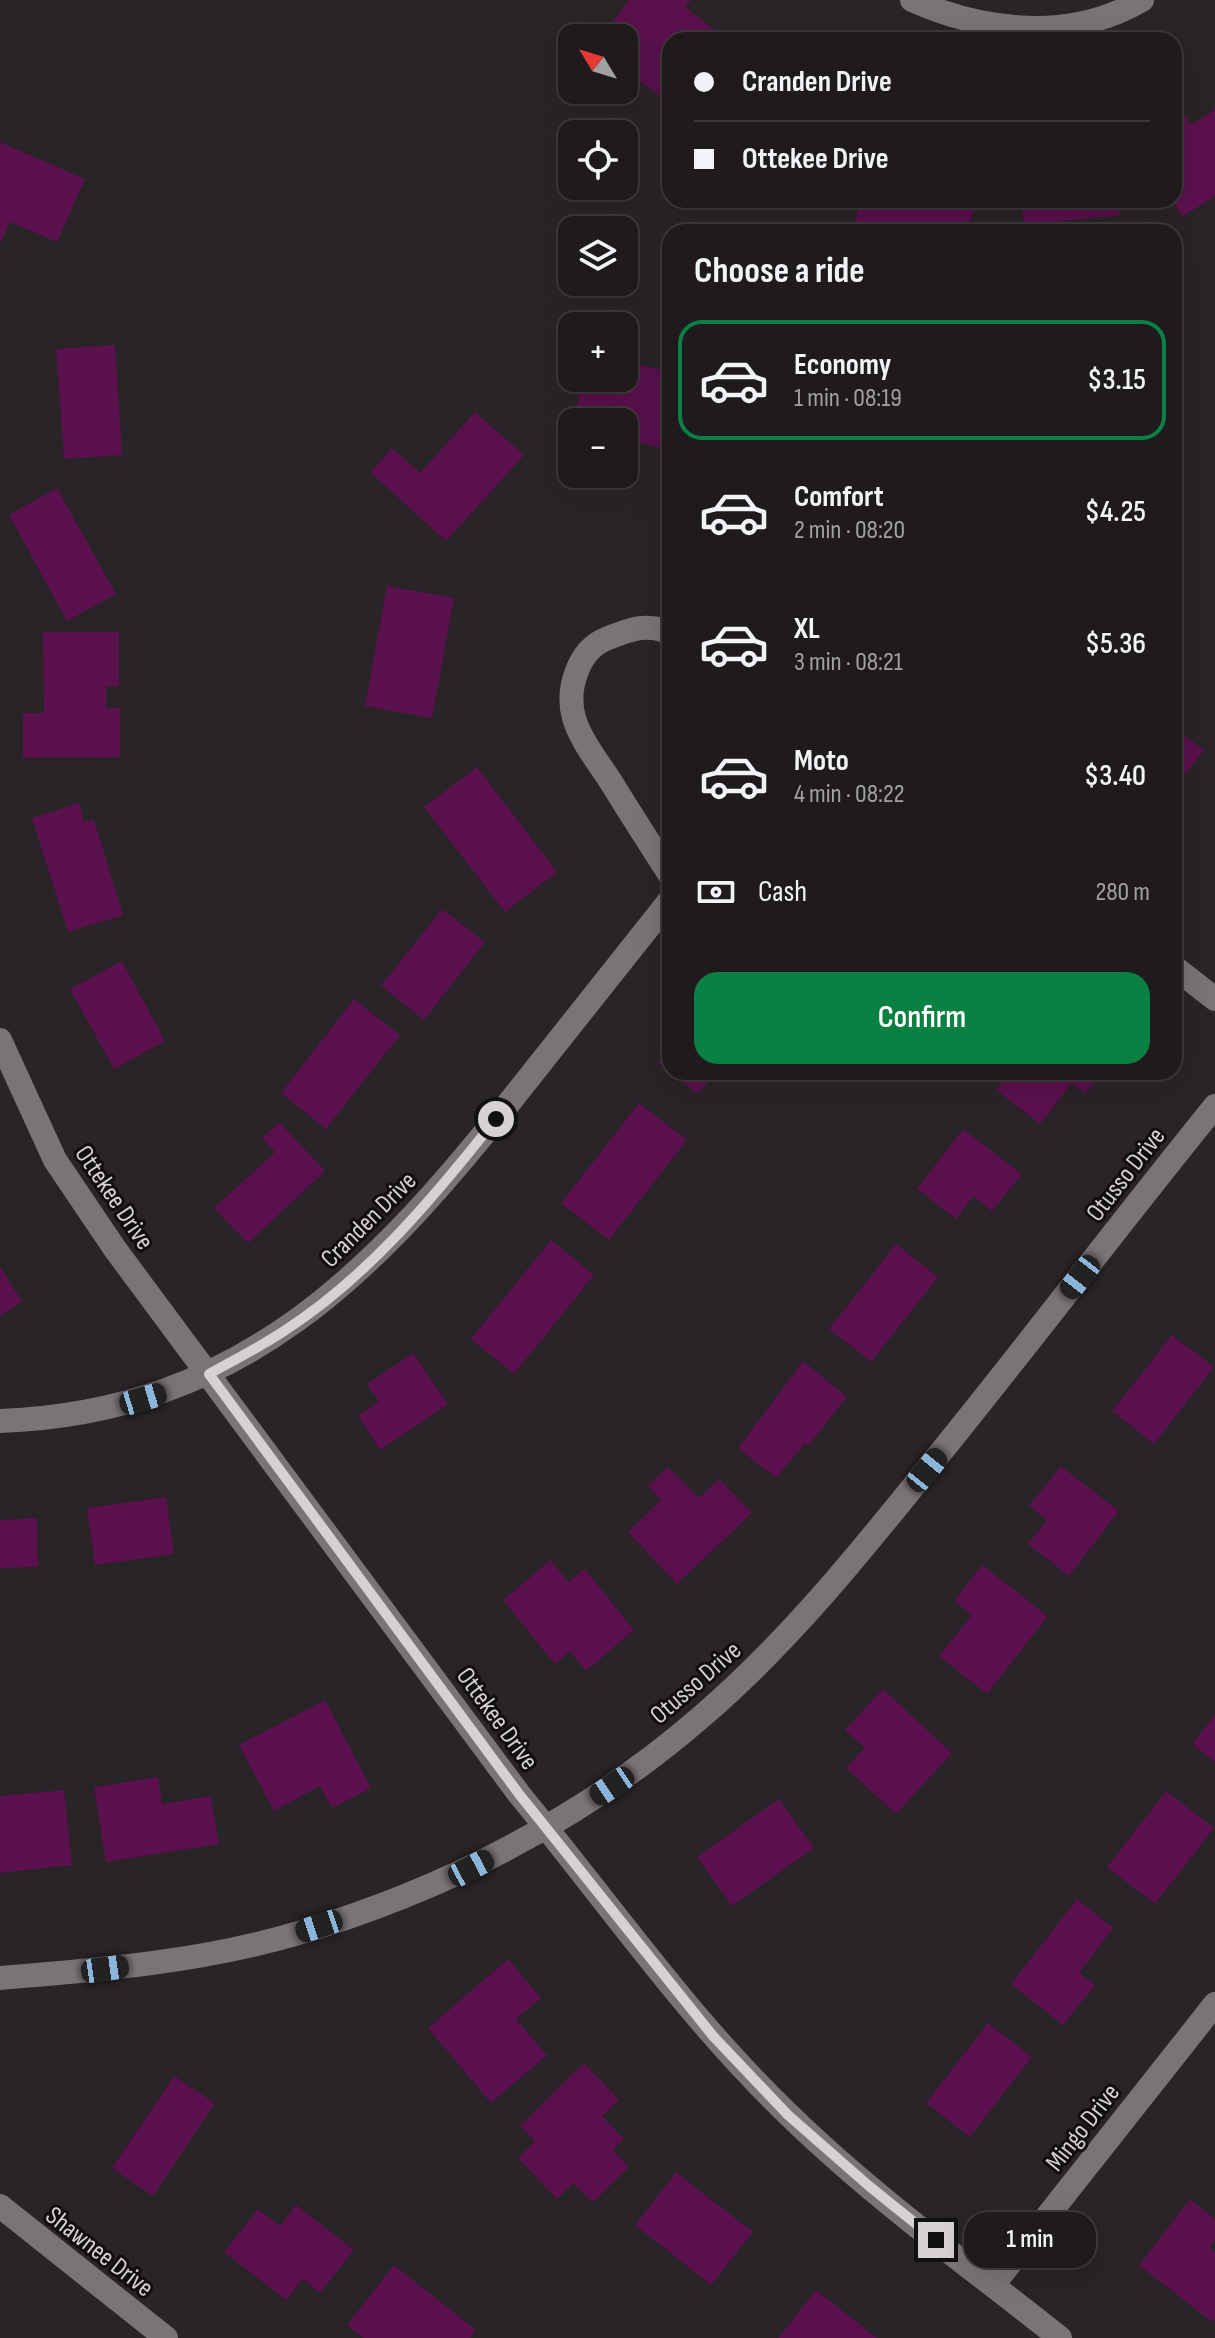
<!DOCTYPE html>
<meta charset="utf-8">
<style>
body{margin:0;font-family:"Sofia Sans Condensed",sans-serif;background:#272426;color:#f1f3f6;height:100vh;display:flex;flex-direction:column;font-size:30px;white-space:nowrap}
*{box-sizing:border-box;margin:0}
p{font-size:26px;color:#a1a1a4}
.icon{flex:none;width:44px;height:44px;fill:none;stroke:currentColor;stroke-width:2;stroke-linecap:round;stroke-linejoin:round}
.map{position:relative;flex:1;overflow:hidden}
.panel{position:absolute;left:662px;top:224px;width:520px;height:856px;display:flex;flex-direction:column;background:#1f1b1d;border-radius:24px;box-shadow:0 8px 32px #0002,0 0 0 2px #3c393b}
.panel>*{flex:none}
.hud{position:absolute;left:662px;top:32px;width:520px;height:176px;border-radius:24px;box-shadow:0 8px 32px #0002,0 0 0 2px #3c393b;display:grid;align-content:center;height:176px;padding:0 32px;background:#1f1b1d}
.needle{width:52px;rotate:308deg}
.controls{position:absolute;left:558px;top:24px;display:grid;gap:16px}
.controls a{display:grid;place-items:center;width:80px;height:80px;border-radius:16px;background:#1f1b1d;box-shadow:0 8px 32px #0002,0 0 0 2px #3c393b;font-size:40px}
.end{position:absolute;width:36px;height:36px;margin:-18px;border:10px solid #d5d1d4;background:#111;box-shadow:0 0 0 4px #111}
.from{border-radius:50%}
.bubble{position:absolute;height:56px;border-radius:24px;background:#1f1b1d;box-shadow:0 8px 32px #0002,0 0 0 2px #3c393b;font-size:26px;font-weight:600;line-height:56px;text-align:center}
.car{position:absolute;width:24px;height:48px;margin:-24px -12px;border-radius:10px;box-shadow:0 0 6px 2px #0007;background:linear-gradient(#222 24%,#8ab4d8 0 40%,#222 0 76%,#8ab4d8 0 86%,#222 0)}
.hud b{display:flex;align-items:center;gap:28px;height:76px;font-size:30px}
.hud b+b{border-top:2px solid #3c393b}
.hud i{width:20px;height:20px;background:#f1f3f6}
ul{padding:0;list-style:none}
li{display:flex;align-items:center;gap:24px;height:120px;margin:0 16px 12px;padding:0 16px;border:4px solid transparent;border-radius:24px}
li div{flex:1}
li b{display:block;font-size:30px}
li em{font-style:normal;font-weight:600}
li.selected{border-color:#0b8043}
li>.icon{width:72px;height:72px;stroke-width:1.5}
h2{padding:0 32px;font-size:36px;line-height:96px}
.pay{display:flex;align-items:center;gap:20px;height:88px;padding:0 32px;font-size:30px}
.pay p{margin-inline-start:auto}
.primary-button{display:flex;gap:16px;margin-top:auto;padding:16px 32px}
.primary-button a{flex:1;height:92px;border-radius:24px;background:#0b8043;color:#fff;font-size:32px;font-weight:600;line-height:92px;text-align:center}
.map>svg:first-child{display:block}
.building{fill:#5b114d}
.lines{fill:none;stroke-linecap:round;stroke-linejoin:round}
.street{stroke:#7a7378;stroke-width:24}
.route{stroke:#d5d1d4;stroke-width:10}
.labels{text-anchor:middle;stroke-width:6;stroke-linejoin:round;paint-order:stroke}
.street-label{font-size:26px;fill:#d5d1d4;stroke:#100e0f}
</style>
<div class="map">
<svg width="1215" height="2338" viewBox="0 0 1215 2338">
<rect width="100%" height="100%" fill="#292427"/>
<path class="building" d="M629,0H691L685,7L728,40H670V104L624,69V38H600Z
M1177,103L1191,125L1215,110V196L1182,217L1172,200L1174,105Z
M0,142L85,179L57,242L10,222L0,244Z
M861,200H977L967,232H852Z
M1021,200H1119L1120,215L1024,225Z
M115,345L122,455L64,459L56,349Z
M624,361L670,372V450L624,439V422H573L584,378H624Z
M475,412L524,455L446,541L370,472L392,448L420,473Z
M57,488L116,594L67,621L9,515Z
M387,586L454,598L432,718L365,706Z
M43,632H119V687L106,686V708H120V757L23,758V713H44Z
M1174,728L1204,750L1174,788Z
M477,767L557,872L505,912L424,807Z
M79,803L84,822L94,820L123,915L68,932L32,818Z
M442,909L485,942L424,1020L381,986Z
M122,961L165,1041L114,1069L70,989Z
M354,999L400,1035L326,1129L281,1093Z
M670,1046V1072H716L698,1094L658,1062Z
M1011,1072H1102L1085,1094L1072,1083L1040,1124L996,1090Z
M639,1103L687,1140L609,1240L561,1203Z
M279,1122L325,1171L248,1243L214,1208L275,1152L262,1138Z
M963,1129L1022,1174L992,1211L973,1196L956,1219L917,1189Z
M551,1240L594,1275L514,1374L471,1339Z
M896,1244L938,1277L871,1362L829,1329Z
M0,1267L22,1301L0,1316Z
M1172,1335L1214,1367L1154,1444L1112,1411Z
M413,1353L448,1404L380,1450L358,1416L379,1401L367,1384Z
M803,1361L847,1397L808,1446L805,1443L776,1478L738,1448Z
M1061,1466L1119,1511L1069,1576L1028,1544L1047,1520L1029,1506Z
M668,1467L699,1498L719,1479L752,1513L677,1584L628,1532L661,1500L648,1486Z
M166,1497L174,1554L95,1565L87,1508Z
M37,1518L38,1567L0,1568V1520Z
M551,1560L568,1582L585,1569L634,1630L586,1671L570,1651L555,1664L503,1600Z
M982,1565L1048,1616L987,1694L939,1656L972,1615L954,1601Z
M883,1689L952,1753L896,1814L846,1768L865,1748L845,1730Z
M325,1700L371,1788L332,1808L320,1786L274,1811L239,1745Z
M1215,1715V1762L1192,1744Z
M158,1777L162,1804L211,1796L219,1844L106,1862L94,1787Z
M64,1790L72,1865L0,1873V1796Z
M1166,1791L1214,1828L1155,1904L1107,1867Z
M779,1799L814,1848L732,1906L697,1857Z
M1077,1899L1113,1928L1079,1973L1095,1985L1063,2025L1011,1984Z
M508,1959L541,1998L516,2019L547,2055L491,2103L428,2028Z
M988,2023L1032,2057L970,2137L926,2103Z
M584,2063L619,2100L602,2116L624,2139L613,2150L629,2167L593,2202L573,2183L557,2199L518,2158L535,2141L520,2126Z
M174,2076L215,2103L153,2196L112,2168Z
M676,2172L753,2232L711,2285L635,2225Z
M1190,2199L1215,2219V2240L1209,2248L1215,2252V2318L1212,2322L1139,2265Z
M296,2205L354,2250L320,2293L303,2279L286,2300L224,2252L258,2209L280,2226Z
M394,2265L476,2330L470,2338H363L347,2325Z
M816,2290L877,2338H778Z"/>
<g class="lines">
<path class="street" d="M912,0C984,32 1071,42 1142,0
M670,633C647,622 628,630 606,639C578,650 566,690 574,718C581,741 598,762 611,782C630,813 650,844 670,875
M1174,967L1215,999
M0,1040L55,1160L115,1249L519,1794C607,1901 687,2017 788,2114C872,2196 968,2265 1060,2338
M0,1421C244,1412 378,1269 520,1089C570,1026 620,963 670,900
M0,1978C99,1970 199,1962 295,1934C442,1891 583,1819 700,1718C790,1641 863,1549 937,1457C1031,1341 1121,1222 1215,1106
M0,2206L166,2338
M993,2285L1215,2004"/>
</g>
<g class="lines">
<path class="route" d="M496,1119C435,1196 368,1277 284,1331C260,1347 234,1360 209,1374L519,1794L713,2036L788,2115L869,2186L936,2240"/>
</g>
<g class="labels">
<g class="street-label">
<text transform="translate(1125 1174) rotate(-52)" y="9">Otusso Drive</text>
<text transform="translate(115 1197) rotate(56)" y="9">Ottekee Drive</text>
<text transform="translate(368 1219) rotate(-45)" y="9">Cranden Drive</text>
<text transform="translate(695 1682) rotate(-41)" y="9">Otusso Drive</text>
<text transform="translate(498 1718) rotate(54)" y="9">Ottekee Drive</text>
<text transform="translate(1082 2127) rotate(-52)" y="9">Mingo Drive</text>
<text transform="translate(100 2251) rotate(38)" y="9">Shawnee Drive</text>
</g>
</g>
</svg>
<div class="controls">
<a><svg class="needle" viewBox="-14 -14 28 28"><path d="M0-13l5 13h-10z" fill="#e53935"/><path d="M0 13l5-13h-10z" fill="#a1a1a4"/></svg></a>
<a><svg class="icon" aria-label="locate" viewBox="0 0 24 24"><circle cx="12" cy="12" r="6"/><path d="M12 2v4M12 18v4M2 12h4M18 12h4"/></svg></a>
<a><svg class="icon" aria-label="layers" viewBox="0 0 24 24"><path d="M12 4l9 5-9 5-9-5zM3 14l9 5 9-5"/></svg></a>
<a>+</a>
<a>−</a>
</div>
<i class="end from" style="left:496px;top:1119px"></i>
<i class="end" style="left:936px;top:2240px"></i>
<div class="bubble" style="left:964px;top:2212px;width:132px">1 min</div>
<i class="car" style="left:1080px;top:1277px;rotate:218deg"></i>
<i class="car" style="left:143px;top:1399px;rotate:73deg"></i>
<i class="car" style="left:927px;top:1470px;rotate:39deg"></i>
<i class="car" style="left:612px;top:1786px;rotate:236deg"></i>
<i class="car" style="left:471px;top:1868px;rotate:62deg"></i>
<i class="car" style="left:319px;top:1926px;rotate:252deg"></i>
<i class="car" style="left:105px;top:1969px;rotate:82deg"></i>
<div class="hud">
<b><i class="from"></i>Cranden Drive</b>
<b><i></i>Ottekee Drive</b>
</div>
<section class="panel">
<h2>Choose a ride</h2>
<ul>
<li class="selected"><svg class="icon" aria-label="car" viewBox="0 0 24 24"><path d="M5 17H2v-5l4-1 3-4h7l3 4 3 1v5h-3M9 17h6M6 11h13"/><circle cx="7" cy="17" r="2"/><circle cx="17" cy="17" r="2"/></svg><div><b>Economy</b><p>1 min · 08:19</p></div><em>$3.15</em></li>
<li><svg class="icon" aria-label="car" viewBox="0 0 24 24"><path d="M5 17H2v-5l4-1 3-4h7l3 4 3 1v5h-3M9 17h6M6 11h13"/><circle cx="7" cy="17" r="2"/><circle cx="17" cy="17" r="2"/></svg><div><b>Comfort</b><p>2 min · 08:20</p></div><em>$4.25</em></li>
<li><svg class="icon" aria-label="car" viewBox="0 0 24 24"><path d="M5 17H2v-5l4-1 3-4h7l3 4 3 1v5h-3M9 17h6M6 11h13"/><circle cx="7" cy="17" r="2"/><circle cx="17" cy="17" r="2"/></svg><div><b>XL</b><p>3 min · 08:21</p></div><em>$5.36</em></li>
<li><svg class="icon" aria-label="car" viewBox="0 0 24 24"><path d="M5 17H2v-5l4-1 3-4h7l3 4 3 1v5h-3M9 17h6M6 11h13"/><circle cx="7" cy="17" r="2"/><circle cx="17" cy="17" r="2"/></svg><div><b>Moto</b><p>4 min · 08:22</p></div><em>$3.40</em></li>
</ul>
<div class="pay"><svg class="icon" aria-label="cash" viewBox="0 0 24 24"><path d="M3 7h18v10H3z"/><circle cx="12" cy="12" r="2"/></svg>Cash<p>280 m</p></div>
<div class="primary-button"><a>Confirm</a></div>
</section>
</div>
